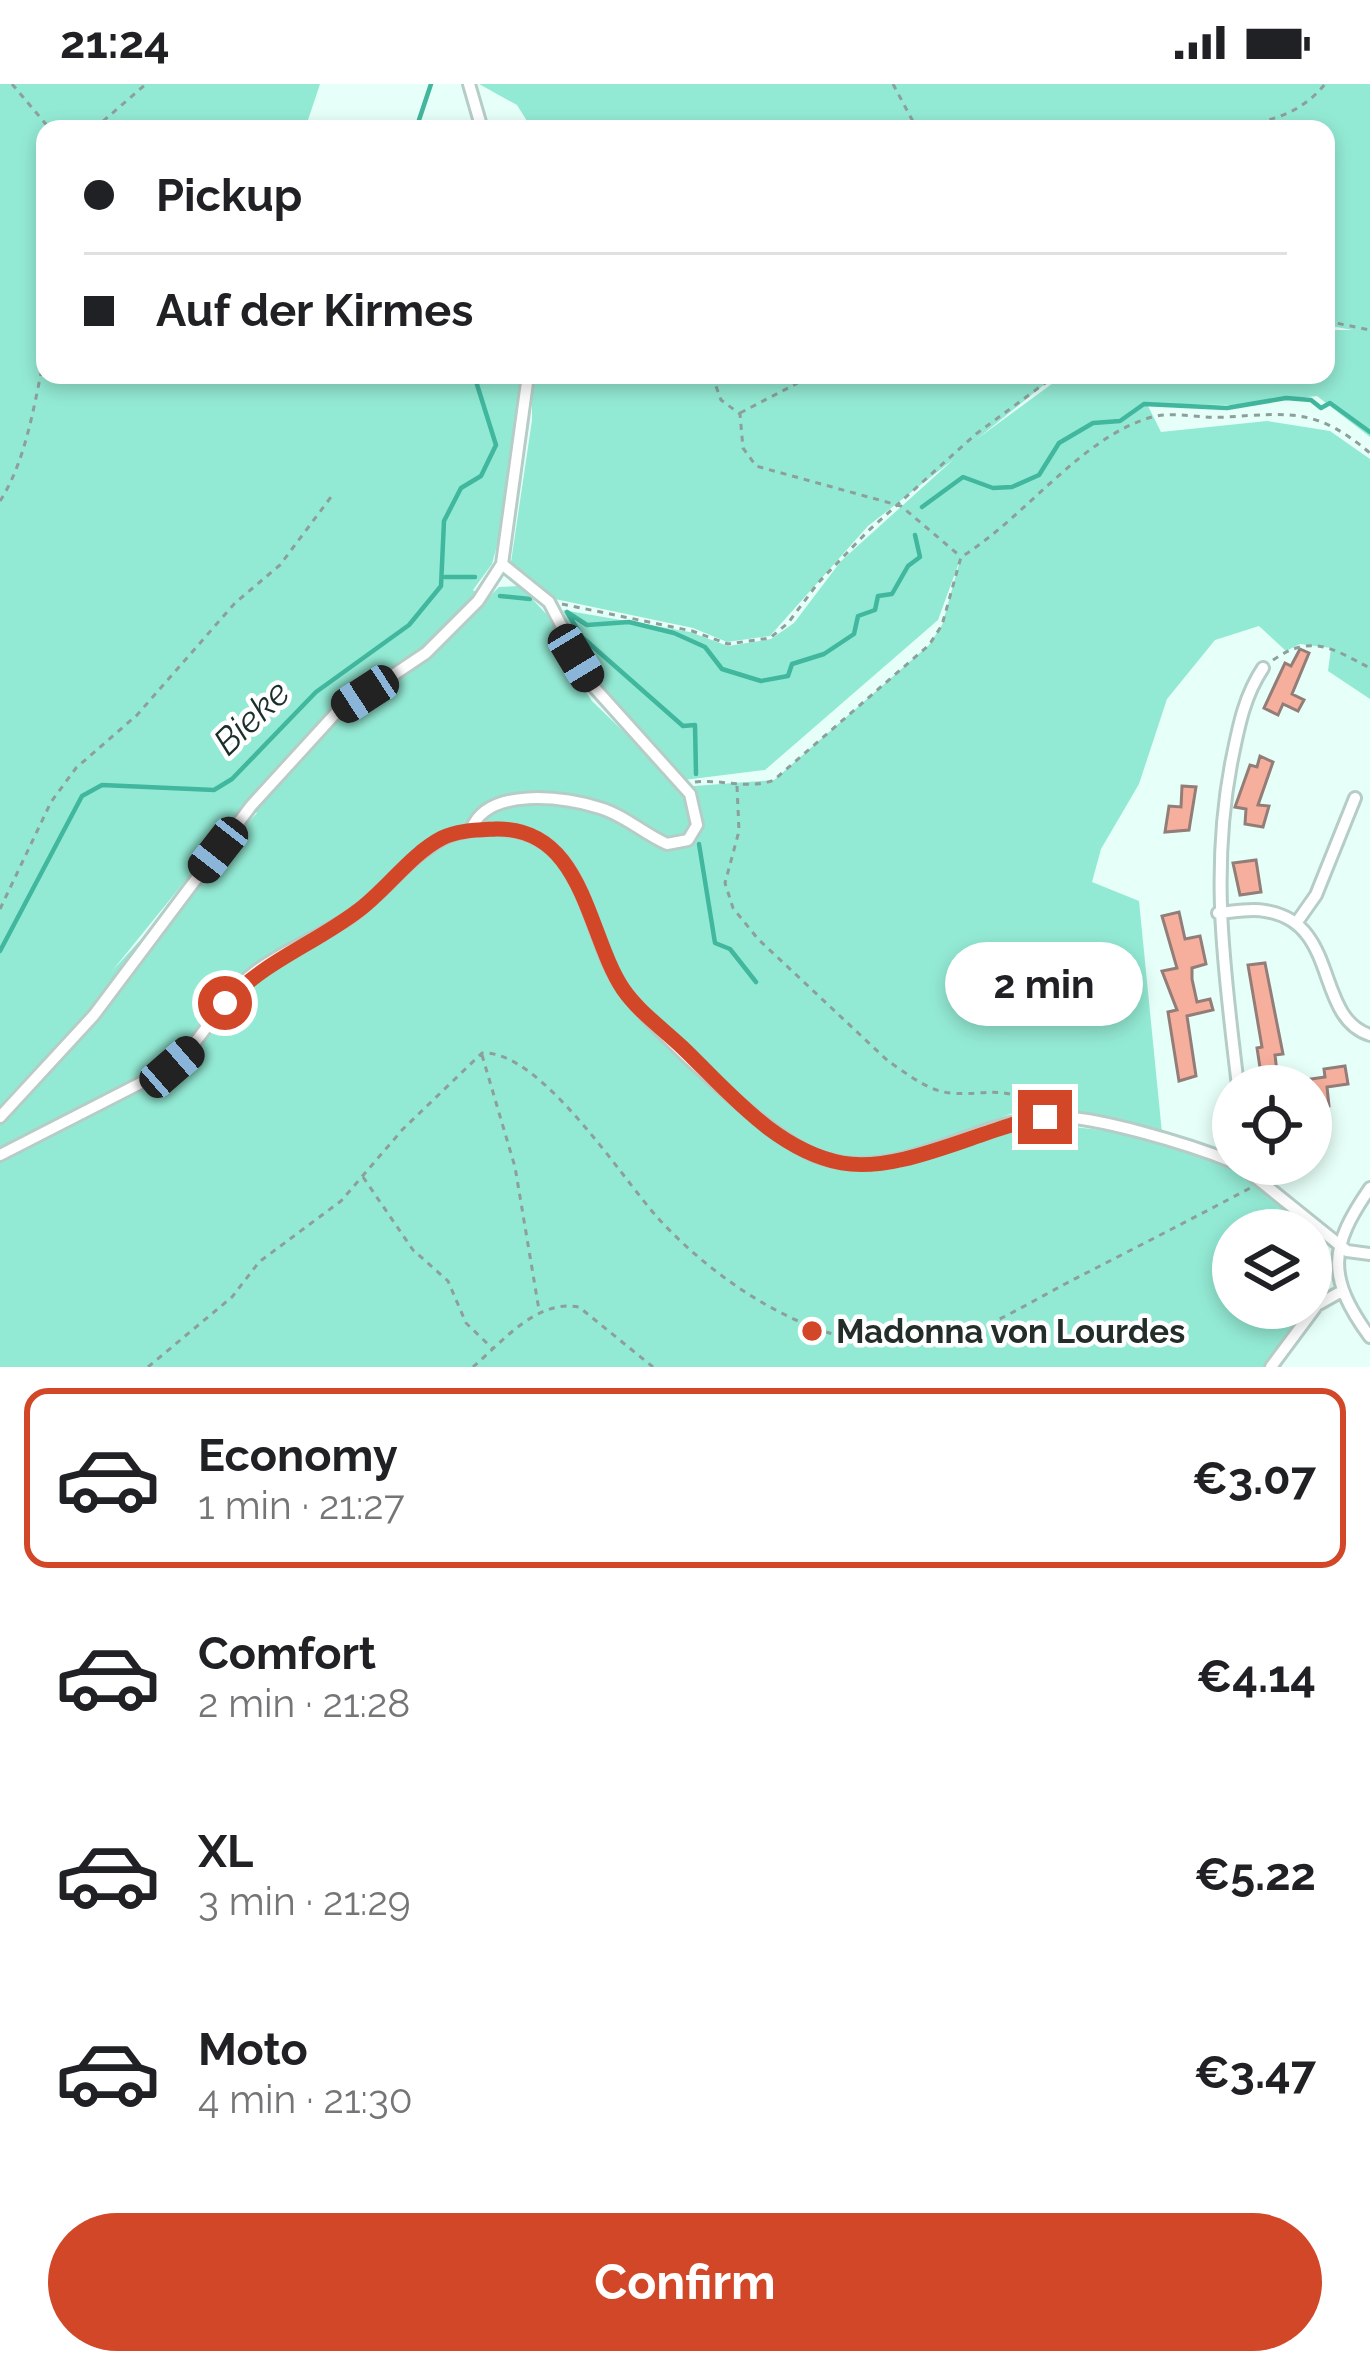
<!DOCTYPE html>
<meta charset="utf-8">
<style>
body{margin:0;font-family:Raleway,sans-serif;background:#f6f6f6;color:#202124;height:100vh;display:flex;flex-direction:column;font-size:45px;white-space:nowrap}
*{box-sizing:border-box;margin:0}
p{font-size:39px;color:#757577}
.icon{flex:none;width:66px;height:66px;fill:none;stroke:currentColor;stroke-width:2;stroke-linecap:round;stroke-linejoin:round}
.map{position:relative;height:1283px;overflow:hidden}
.details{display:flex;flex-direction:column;background:#fff;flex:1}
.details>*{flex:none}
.hud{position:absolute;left:36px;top:36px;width:1299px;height:264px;border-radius:24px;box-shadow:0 6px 18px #0003;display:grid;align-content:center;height:264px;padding:0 48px;background:#fff}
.controls{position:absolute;left:1212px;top:981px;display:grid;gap:24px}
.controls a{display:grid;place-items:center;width:120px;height:120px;border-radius:50%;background:#fff;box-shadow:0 6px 18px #0003;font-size:60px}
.end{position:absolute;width:54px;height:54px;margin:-27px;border:15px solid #d24728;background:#fff;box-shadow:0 0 0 6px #fff}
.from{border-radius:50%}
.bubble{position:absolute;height:84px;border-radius:42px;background:#fff;box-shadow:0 6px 18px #0003;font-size:39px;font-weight:700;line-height:84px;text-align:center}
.car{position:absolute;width:36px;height:72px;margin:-36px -18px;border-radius:15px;box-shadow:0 0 9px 3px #0007;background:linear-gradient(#222 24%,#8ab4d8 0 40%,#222 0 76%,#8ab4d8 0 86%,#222 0)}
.hud b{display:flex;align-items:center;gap:42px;height:114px;font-size:45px}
.hud b+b{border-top:3px solid #e0e0e0}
.hud i{width:30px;height:30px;background:#202124}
ul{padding:21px 0 0;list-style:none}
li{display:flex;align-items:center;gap:36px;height:180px;margin:0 24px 18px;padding:0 24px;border:6px solid transparent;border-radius:24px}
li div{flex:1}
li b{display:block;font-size:45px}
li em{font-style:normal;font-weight:700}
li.current{border-color:#d24728}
li>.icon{width:108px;height:108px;stroke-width:1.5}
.cta{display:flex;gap:24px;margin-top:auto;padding:24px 48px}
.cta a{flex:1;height:138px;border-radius:72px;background:#d24728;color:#fff;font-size:48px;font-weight:700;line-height:138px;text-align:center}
.status{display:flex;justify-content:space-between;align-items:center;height:84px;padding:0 60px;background:#fff;direction:ltr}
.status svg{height:33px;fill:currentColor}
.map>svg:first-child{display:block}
.green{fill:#93ead4;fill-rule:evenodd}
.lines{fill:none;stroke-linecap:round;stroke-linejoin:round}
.stream{stroke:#41b79e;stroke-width:4.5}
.building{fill:#f7af9d;stroke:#937d78;stroke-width:3}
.street-casing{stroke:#b5cdc6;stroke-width:16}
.path{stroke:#8d9f9a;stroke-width:3;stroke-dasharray:6 6;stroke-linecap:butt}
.street{stroke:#fff;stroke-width:10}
.route{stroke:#d24728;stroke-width:15}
.poi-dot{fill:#d24728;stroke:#fff;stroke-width:4.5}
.labels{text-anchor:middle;stroke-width:9;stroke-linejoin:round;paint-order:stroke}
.poi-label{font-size:33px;font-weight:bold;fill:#232d2a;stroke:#fff;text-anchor:start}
.water-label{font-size:36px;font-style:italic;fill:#1b2f2a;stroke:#fff}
</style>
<div class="status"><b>21:24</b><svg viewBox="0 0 49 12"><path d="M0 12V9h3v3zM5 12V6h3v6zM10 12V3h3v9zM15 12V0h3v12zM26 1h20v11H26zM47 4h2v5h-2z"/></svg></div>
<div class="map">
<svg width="1370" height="1283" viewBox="0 0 1370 1283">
<rect width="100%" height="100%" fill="#e6fff8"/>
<path class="green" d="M0,0H320L305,45H45V291H522L499,454L492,480L473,506L486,516L499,503L520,502L551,535L567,579L592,617L681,703L774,696L929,561L942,541L961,473L938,536L765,686L684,696L630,641L594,592L563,526L690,548L728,562L771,555L794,539L841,477L954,375L868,442L770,552L727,558L693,544L550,514L511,478L532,336V291H1056L977,355L1064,291H1326V246H1352L1326,241V45H532L517,21L479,0H1370V353L1317,312L1233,321L1147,320L1161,348L1267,337L1330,347L1370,375V615L1328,587L1331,564L1300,560L1286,567L1259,542L1215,556L1167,615L1139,700L1101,765L1092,798L1139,817L1162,1049L1040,1017L1017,1005L1031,1022C972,1044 901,1082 836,1074C784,1067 662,940 626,898L618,910C670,966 764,1068 837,1085C896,1099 966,1058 1023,1044C1067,1034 1198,1061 1236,1085C1267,1105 1301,1136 1327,1162L1328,1198L1311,1220V1146H1233V1224H1308L1266,1283H0ZM246,722L257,729L112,887Z"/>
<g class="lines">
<path class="stream" d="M416,45L431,0
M922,423L963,393L993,404L1012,403L1039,391L1059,359L1093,339L1120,337L1144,320L1227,324L1286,314L1311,316L1321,324L1330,319L1370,348
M445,493H475
M500,512L530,515
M567,528L587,541L629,538L674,549L705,563L722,585L761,597L788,592L792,580L824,570L854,550L858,532L875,526L878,512L892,510L908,482L920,473L915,451
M567,528L582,553L683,642L695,641L696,690
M699,760L715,859L730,865L756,898
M0,867L82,712L102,701L214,706L232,695L316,608L409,541L441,502L444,437L461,404L481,392L496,361L474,291"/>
</g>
<path class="building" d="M1300,565L1309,569L1292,610L1304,616L1298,627L1283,620L1278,631L1264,624L1285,579L1291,582Z
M1260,672L1273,678L1258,721L1269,722L1263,743L1245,740L1246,725L1235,723L1250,681L1257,683Z
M1182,702L1196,703L1189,746L1165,748L1169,722L1181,723Z
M1256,776L1261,808L1240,811L1233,779Z
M1179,828L1185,855L1200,852L1206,880L1192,884V895L1197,918L1210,915L1213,926L1187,932L1196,992L1179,997L1168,928L1177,926L1162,887L1177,884L1162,832Z
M1265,879L1283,970L1275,971L1277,988L1261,990L1257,964L1262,963L1248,881Z
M1345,982L1348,1000L1327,1003L1329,1022L1315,1024L1311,995L1325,993L1324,985Z"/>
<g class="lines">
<defs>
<path id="street" d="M469,0L482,45
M471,746C487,702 564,713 600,724C624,731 644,750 667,760L688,756L697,741L690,710L593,602L549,518L502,480
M1218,829C1232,828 1251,824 1265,827C1340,838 1314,933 1370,951
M1297,838L1316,811L1355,714
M1238,1002C1225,891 1210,792 1231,680C1238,646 1243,614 1263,584
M0,1033L94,931L251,722L335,630L426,569L478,517L502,480L528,291
M0,1071L172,983C204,955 221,914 255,888C284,866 320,853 350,833C382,811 406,776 440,756C455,747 475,746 492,745C590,743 583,853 626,909C657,949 773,1057 819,1073C897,1101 971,1037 1048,1033C1091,1030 1191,1061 1233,1078
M1239,1080L1347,1167L1370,1170
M1370,1104C1329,1163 1326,1193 1370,1253
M1271,1283L1317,1221L1342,1207"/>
</defs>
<use href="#street" class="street-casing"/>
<path class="path" d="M12,0L50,45
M893,0L917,45
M94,45L146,0
M104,45L108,35
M1162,45C1219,40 1284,51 1325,0
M1326,237L1370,246
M712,291L721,316L740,330L743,364L756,382L901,422L960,472
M740,329L813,291
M0,417C27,375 34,319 45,271
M562,520L692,547L728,560L770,554L788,539L818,499L868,447L976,350L1056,291
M1273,576C1312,549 1333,565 1370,584
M695,698C722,695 749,706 774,696L929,561L942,541L961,473C1025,434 1081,353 1152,333C1177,327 1201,335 1226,333C1291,329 1317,324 1370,369
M737,702L739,747L725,799L733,824L758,855L888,977C906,989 928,1007 950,1009C987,1012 998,1000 1038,1021
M0,825L51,718L76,684L137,631L235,519L280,481L331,413
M482,971L515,1083L539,1226
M363,1093L413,1166L448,1197L466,1239L492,1264
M148,1283L232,1213L259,1178L341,1117L403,1045L482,969C540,966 619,1090 657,1133C725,1208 843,1283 949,1255C989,1244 1027,1220 1065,1200C1127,1168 1190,1136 1252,1103
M473,1283C503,1257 537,1215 579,1223L653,1283"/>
<use href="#street" class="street"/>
</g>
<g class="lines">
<path class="route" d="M225,919C268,875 313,861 359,826C387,805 411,770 442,754C458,746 478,746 496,745C584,743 587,851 623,905C638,927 662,944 682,963C728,1007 775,1066 842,1079C903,1090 983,1043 1045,1033"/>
</g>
<circle class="poi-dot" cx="812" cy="1247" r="12"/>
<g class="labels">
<g class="poi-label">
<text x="836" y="1259">Madonna von Lourdes</text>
</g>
<g class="water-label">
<text transform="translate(251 633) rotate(-44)" y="13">Bieke</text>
</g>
</g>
</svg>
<div class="controls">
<a><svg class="icon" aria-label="locate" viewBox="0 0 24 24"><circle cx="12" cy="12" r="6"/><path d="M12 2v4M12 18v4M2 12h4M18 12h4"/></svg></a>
<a><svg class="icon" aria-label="layers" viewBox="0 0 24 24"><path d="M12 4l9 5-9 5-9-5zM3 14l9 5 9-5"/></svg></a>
</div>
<i class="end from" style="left:225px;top:919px"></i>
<i class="end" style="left:1045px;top:1033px"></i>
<div class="bubble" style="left:945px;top:858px;width:198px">2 min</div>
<i class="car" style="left:576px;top:574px;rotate:149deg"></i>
<i class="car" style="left:365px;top:610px;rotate:237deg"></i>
<i class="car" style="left:218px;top:766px;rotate:218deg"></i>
<i class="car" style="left:172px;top:983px;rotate:49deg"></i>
<div class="hud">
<b><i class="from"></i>Pickup</b>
<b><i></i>Auf der Kirmes</b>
</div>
</div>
<section class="details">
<ul>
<li class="current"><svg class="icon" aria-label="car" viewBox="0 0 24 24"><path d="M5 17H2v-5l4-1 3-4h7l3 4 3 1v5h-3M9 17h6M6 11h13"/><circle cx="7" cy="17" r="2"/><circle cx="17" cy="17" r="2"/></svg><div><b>Economy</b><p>1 min · 21:27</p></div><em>€3.07</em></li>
<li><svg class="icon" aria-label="car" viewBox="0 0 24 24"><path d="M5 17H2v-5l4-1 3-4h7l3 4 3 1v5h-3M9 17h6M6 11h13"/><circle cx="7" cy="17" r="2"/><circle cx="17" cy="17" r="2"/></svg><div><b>Comfort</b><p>2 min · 21:28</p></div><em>€4.14</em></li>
<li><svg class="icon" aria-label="car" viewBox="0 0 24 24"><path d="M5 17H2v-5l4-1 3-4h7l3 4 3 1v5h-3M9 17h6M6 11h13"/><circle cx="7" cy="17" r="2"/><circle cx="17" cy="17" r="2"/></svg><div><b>XL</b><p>3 min · 21:29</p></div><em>€5.22</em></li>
<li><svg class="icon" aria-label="car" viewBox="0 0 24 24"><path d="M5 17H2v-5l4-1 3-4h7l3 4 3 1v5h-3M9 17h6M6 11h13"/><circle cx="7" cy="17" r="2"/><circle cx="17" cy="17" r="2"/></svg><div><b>Moto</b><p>4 min · 21:30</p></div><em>€3.47</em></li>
</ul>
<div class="cta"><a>Confirm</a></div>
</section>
